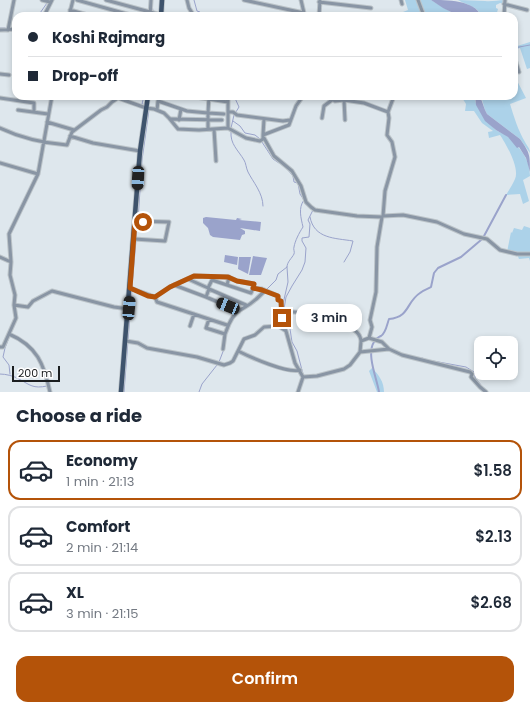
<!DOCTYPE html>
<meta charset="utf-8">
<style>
body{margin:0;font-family:Poppins,sans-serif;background:#f6f6f7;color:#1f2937;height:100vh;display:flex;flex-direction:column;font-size:15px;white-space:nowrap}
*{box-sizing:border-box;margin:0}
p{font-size:13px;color:#747a83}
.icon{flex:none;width:22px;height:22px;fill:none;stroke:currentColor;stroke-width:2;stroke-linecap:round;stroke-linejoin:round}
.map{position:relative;height:392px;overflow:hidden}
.side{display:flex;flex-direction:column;background:#fff;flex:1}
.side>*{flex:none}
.hud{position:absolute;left:12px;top:12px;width:506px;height:88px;border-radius:12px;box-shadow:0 2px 6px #0003;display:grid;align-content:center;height:88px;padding:0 16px;background:#fff}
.controls{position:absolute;left:474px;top:336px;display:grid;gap:8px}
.controls a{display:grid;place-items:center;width:44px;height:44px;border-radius:8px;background:#fff;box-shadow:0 2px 6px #0003;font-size:20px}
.scale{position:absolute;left:12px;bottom:10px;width:48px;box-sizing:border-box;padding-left:4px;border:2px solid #1b1e20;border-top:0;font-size:11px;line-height:14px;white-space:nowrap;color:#1b1e20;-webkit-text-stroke:3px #fff;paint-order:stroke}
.end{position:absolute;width:18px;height:18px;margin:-9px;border:5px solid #b45309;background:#fff;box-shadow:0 0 0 2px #fff}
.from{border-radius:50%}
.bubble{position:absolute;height:28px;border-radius:12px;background:#fff;box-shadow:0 2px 6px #0003;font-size:13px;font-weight:600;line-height:28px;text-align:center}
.car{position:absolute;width:12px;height:24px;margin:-12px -6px;border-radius:5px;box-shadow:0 0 3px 1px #0007;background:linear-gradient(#222 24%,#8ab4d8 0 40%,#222 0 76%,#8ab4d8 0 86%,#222 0)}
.hud b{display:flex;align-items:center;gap:14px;height:38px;font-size:15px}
.hud b+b{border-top:1px solid #e0e1e3}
.hud i{width:10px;height:10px;background:#1f2937}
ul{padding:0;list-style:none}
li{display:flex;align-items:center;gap:12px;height:60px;margin:0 8px 6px;padding:0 8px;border:2px solid #e0e1e3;border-radius:12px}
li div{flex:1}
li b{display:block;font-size:15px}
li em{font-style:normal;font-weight:600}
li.active{border-color:#b45309}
li>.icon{width:36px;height:36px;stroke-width:1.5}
h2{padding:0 16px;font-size:18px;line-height:48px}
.cta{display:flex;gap:8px;margin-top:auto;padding:8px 16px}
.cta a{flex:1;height:46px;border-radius:12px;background:#b45309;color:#fff;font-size:16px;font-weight:600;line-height:46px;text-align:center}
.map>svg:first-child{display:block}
.green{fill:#acd2e9}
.water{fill:#9aa3cb}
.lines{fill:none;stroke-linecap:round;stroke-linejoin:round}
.stream{stroke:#9aa3cb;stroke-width:1}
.canal{stroke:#9aa3cb;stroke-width:2}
.minor-casing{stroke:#bbc3c8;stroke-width:5}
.major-casing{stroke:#bbc3c8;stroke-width:6}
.minor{stroke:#8995a4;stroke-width:3}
.major{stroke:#3e536c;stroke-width:4.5}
.route{stroke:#b45309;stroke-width:5}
</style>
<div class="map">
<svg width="530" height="392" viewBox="0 0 530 392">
<rect width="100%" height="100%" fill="#dee7ed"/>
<path class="green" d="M405,0H431L454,14L462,16H401L403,12L408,10Z
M458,0C467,0 476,1 485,1C491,2 498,0 505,0L504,4L500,3L496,5V8L498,9L496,16H481C478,6 466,5 458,0Z
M530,42V68L527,69L520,48L514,50V47Z
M514,75L526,98L510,104C514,117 518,130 525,142C527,146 530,148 530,153L520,139L487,114L485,110L481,96H514Z
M461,96H475C475,99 475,103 477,105C478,109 493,128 496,130C500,133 504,133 507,136C519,146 530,159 530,176L523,180L529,201L523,204L520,194L506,195C509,190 513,184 515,179C520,168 506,144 500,135L489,138L488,132L493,131L482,123L474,111H465L466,104Z
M524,226L530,228V261L529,258L519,259L517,254L507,252L511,232L512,233L514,228L522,230Z
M372,368C379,375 384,382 384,392H377L369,371Z"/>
<path class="water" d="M431,0C446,0 475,0 481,16H459L443,8Z
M475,96H480L485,110L487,114L520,139C530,153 530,155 530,172L526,158L519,147L517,148L508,137L496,130L485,121L476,105Z
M206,217L236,220L237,218L242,219L239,220L261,222L260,231L240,228L245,231V234L242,235L240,240L213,237L210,235L208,228L203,223V218Z
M225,255L238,257L237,265L224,262Z
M253,256L267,258L261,275H249Z
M239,257H251L248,274L238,269Z"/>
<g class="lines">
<path class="stream" d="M194,0L197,11L200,12V16
M152,5L153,11
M38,16L47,3
M0,28H5
M514,48L530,45
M143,104H142L144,96
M233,121L240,126L245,133L255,135L260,139L273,159L279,163
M231,128L234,115L239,107L234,96
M231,132C230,144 238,150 244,160C246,163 246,168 248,172C253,182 263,193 263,206
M304,200L305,204L309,207
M310,217C314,239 335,238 353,241L350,252L344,262
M138,220L142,160L149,110
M136,237L137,223
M132,287L136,240
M266,290L276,280L278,274L287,267C287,262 292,258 294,254C295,252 293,249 294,247C295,241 299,233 303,227C301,218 298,208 304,200L300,194L298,183L294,182L293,176L288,170
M283,304L288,282L287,267
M284,309L286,297L292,286L302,270L305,262L306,248L302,241V238L309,237L310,224L308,220L313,210
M284,313L285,316H288L292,342L297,351L303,374
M422,358L430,361
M433,361L466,367L474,372L475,374V378L481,385
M219,362L224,349
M0,374C6,374 14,376 19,379C30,385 33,389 47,386
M10,374L9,365L3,357L5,348L10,335
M124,392L132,290
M199,392L202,384L217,365"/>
<path class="canal" d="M484,236L506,195
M379,392C377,379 366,354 374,342C376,338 377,338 381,336C386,333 387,324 389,319C410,317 406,302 420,293C423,290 428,289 431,287L434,273L438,268L461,257L481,240"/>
<defs>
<path id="minor" d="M42,0L50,2
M77,0L134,16
M106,0L161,15
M187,0L189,8L194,16
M244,0L304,13L305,16
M301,0L304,13
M401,0L402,4
M418,0L424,16
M319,2L371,8
M504,4L527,10
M70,10L91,16
M44,16L52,0
M69,16L73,0
M150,16L151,0
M319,16L320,0
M411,16V15
M504,16L505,0
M0,30L16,29
M8,30L14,0
M514,56L519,72
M0,74L9,75
M110,96L117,98
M189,96L228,102
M326,96L335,101L344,100L364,103L388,112L394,96
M0,98L34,103V112
M344,100L345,120
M18,110L48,114
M157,110L158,101L187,111L208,113L209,96
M228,112H233L237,115L283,121L290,120
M322,118L324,106L332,100
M171,119L222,120
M179,120L181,109
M47,122L74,130
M0,128C21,138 43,143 67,145L72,132L101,110L107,107L112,102L118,98L146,108L154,109L164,113L169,118L178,129L199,130L228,128L246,138L260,141L263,139V135L289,125L296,106L303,96
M228,128V96
M208,129V113L224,114
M214,129L216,161
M263,135L264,119
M70,136L93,143L140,151
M264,138L274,156L292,171L301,186L306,202L311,207L315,210L357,216L382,217L383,216L403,215L437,222L464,234L487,239L500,250L517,254H530
M0,163L38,174
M383,216L385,191L395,157L392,142L387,135L389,118L388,112
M134,239L165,241L169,222L135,221
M0,257L11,262
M188,279L208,288L209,289L246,305
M174,285L206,297
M227,285L251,293L253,288
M130,288L155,297L170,287L194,276L228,277L237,281L254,284L253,288L262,289L278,296V300L281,301L282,318L286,331
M208,288L212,280L227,285L229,277
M209,289L206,297L239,311
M155,297L157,302L227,325L229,324C237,307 243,311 255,300C258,298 261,294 265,291
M14,305L28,307L33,301L52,291L114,307L129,309
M283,311L316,314
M209,319L206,328L225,334L229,324
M337,324C347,327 360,329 361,341
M190,326L194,314
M9,334C37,346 44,364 50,392
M369,338L382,342L389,349L402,355L470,372L472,374L471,377L480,387L486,392
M126,341L138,343L147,348L197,357L224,365L230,363L233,361L244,339L255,335L264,327L278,326L286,331L295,363L303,377L317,376L344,369L350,365L360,352L361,341L369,338L372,327L370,320L376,292L377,247L382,217
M0,347H3L16,318L14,305L15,295L10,275L11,262L9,234L38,174L52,96
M223,349L225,334
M238,351C250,357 288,374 300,370
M360,352L389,349
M298,392L303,377"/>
<path id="major" d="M161,16L162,0
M121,392L140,151L148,96"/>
</defs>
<use href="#minor" class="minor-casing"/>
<use href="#major" class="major-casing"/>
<use href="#minor" class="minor"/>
<use href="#major" class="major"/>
</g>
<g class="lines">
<path class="route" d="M143,222L135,221L130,288L148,296L155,297L170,287L194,276L228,277L237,281L254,284L253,288L262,290L278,296V300L281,301L282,318"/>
</g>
</svg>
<div class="controls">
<a><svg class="icon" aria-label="locate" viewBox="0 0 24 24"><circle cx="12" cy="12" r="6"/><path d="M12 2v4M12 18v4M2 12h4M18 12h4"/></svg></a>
</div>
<div class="scale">200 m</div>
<i class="end from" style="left:143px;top:222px"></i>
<i class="end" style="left:282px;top:318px"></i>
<div class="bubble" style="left:296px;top:304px;width:66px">3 min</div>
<i class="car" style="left:138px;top:178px;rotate:183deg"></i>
<i class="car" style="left:228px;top:306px;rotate:292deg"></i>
<i class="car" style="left:129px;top:308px;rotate:5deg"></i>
<div class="hud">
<b><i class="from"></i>Koshi Rajmarg</b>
<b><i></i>Drop-off</b>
</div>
</div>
<section class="side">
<h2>Choose a ride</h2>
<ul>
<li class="active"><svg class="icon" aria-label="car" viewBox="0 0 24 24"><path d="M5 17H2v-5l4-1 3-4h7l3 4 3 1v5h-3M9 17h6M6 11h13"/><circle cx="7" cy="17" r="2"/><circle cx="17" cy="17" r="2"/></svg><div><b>Economy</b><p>1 min · 21:13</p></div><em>$1.58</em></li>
<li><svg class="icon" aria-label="car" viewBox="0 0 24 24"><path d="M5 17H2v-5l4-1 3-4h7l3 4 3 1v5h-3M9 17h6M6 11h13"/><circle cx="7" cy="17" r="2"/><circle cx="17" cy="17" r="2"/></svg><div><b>Comfort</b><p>2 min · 21:14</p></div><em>$2.13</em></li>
<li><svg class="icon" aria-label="car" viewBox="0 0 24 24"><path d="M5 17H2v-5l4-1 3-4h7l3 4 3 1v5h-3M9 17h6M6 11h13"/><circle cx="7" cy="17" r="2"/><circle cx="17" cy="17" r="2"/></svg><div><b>XL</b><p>3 min · 21:15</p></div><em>$2.68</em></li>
</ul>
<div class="cta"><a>Confirm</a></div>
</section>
